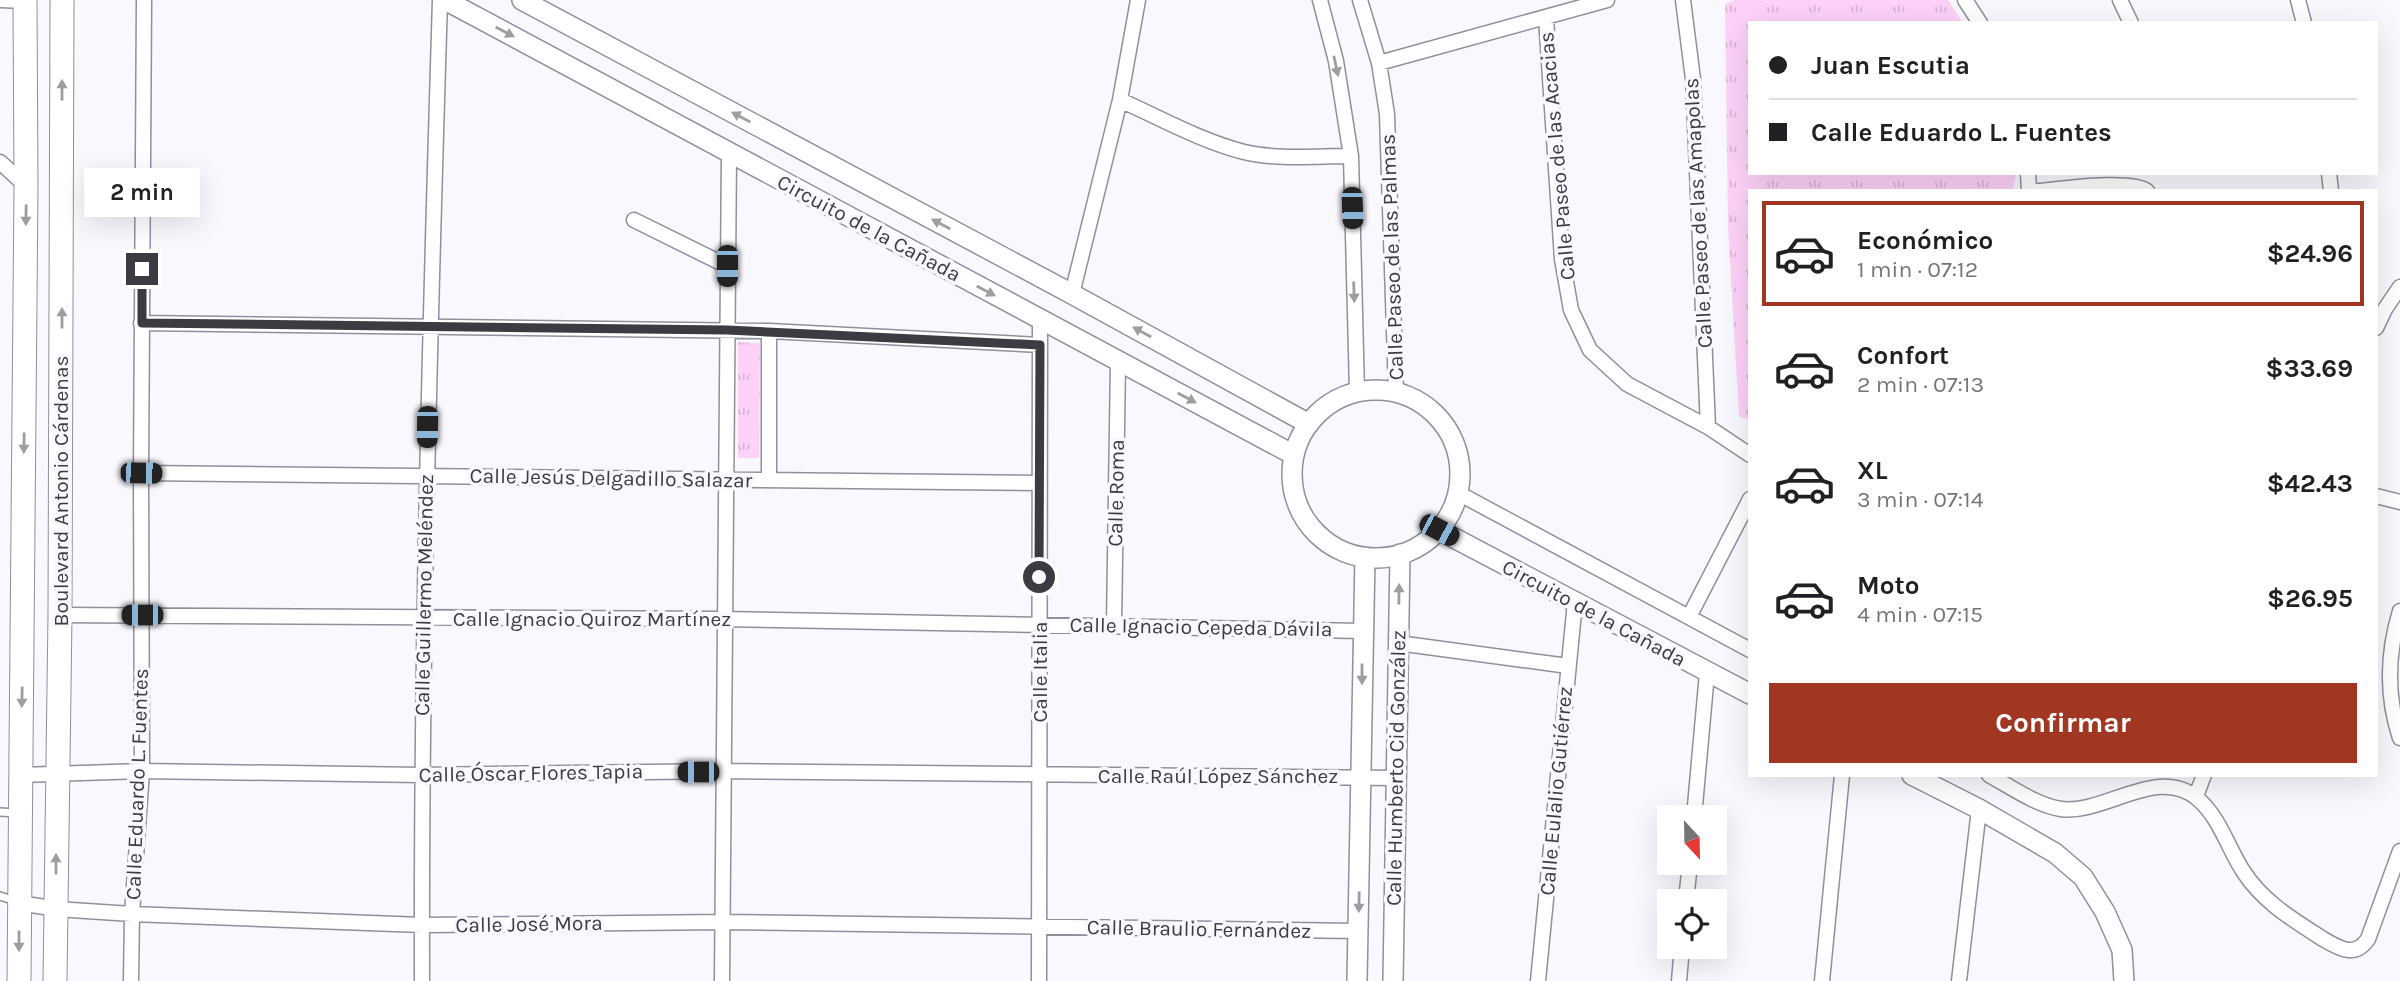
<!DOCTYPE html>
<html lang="es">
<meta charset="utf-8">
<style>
body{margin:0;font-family:Karla,sans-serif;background:#f6f6f6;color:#202124;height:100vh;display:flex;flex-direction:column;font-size:26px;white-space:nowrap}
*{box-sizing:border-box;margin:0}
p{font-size:23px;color:#757577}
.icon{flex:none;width:38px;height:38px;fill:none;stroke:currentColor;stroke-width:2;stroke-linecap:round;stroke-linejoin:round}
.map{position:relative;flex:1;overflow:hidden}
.side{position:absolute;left:1748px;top:189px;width:630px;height:588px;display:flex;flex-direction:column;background:#fff;border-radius:0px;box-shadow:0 7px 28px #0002}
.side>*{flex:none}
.top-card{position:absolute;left:1748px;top:21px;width:630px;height:154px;border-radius:0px;box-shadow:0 7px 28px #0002;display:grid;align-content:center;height:154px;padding:0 21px;background:#fff}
.needle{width:46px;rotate:158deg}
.buttons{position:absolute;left:1657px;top:805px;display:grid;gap:14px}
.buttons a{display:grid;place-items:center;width:70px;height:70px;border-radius:0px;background:#fff;box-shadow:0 7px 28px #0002;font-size:35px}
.end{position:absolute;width:32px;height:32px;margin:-16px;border:9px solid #3c3b41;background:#fff;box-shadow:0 0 0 4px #fff}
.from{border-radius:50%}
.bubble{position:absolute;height:49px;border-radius:0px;background:#fff;box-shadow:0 7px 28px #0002;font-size:23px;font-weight:700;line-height:49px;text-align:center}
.car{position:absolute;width:21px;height:42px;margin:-21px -10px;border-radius:9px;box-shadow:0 0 5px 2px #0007;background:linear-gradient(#222 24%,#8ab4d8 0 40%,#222 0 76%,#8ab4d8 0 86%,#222 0)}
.top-card b{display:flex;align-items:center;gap:24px;height:66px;font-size:26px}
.top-card b+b{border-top:2px solid #e0e0e0}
.top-card i{width:18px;height:18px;background:#202124}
ul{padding:12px 0 0;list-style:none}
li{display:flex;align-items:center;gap:21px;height:105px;margin:0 14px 10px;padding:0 7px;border:4px solid transparent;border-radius:0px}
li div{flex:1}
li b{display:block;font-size:26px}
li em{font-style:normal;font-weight:700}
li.active{border-color:#a13722}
li>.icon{width:63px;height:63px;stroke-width:1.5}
.button{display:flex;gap:14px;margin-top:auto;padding:14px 21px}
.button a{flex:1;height:80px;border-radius:0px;background:#a13722;color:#fff;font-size:28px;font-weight:700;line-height:80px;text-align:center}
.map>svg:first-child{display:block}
.park{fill:url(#park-tufts)}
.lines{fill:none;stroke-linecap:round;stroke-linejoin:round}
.lane-casing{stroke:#90909d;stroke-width:10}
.street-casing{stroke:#90909d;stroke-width:17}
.secondary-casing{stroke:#90909d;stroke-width:22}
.primary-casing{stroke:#90909d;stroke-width:25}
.lane{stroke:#fff;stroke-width:7}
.street{stroke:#fff;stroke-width:14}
.secondary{stroke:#fff;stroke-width:19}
.primary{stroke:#fff;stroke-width:23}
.oneway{fill:#9e9da0}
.route{stroke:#3c3b41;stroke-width:9}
.labels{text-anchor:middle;stroke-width:7;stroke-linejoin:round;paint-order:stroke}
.street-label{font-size:21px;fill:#3c3b41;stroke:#f8f8fe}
</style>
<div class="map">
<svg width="2400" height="981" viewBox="0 0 2400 981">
<defs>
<pattern id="park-tufts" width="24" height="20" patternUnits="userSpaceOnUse" patternTransform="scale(1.75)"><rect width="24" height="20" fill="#fdd1f8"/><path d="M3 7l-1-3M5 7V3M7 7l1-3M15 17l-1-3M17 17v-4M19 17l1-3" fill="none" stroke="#dab4d6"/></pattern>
</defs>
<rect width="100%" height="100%" fill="#f8f8fe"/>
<path class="park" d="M1735,0H1948L1963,23H1750V173H2016L2013,191H1750V421L1739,416L1728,226L1725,4Z
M738,342L760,343L759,458H738Z"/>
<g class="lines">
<defs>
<path id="lane" d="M0,812L17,813
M0,896L16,901"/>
<path id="street" d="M0,0L25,1
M1320,0L1336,61L1351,156L1357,392
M1360,0L1379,63L1387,114L1396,392
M1683,0L1693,79L1708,427
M1965,0L1980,23
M2120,0L2131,23
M2298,0L2304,23
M1546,18L1562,259L1571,310L1590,350L1627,384L1708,427L1750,455
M1379,63L1607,0
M1120,100C1160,118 1201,141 1244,152C1278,160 1316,156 1351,156
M0,162L26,186
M2028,173L2029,191
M2329,173L2331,191
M2038,191C2061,189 2131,179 2147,191
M634,220L727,266
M1072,294L1120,100L1138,0
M141,323L769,331L1040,345
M2376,328L2385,309L2400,287
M769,331V479
M141,473L1039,483
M1458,493L1750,650
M2376,496L2400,502
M2400,611C2387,654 2386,696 2400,738
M60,615L723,619L1362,631
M1689,617L1750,499
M1114,625L1118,362
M1398,643L1568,666
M21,775L142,771L421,775L725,771L1396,778
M1989,775C2011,787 2036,805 2061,809C2104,815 2159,764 2198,799C2220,818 2228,848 2243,871C2263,902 2292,919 2323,939C2340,949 2355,958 2368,939L2400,851
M2196,796L2204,775
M1694,817L1707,673
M1686,901L1690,863
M20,903L56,909L132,914L422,925L724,922L1358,931
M131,981L132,914L142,771L141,473L144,0
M422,981C421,654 430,327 440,0
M722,981L729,152
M1039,981L1040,320
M1538,981L1575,602
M1679,981L1682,947
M1822,981L1842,775
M1959,981L1979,809"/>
<path id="secondary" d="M445,0L1294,455
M522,0L1072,294L1309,424
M1292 474a84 84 0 1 1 168 0a84 84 0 1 1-168 0Z
M1439,530L1750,694
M1912,775L1979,809L2055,853L2083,877L2105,912L2122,950L2124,981
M1357,981L1365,557
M1393,981L1400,554"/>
<path id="primary" d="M19,981L26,186L25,0
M55,981L60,615L62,0"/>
</defs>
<use href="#lane" class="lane-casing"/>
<use href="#street" class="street-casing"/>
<use href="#secondary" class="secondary-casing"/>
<use href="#primary" class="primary-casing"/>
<use href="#lane" class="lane"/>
<use href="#street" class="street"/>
<use href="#secondary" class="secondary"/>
<use href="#primary" class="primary"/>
</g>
<defs><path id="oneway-solid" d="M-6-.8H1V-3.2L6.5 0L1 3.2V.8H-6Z" transform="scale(1.75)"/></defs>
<g class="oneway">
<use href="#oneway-solid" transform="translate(505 32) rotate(28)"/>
<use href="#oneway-solid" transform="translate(1336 66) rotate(78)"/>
<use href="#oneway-solid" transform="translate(62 90) rotate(-90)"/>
<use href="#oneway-solid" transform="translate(741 117) rotate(-152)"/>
<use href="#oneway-solid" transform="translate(26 215) rotate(91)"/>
<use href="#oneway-solid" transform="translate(941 224) rotate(-152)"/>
<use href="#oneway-solid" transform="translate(986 291) rotate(28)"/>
<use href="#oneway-solid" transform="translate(1354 292) rotate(88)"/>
<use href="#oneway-solid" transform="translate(62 318) rotate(-90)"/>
<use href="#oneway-solid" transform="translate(1142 332) rotate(-151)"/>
<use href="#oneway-solid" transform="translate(1187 398) rotate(28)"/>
<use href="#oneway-solid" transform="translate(24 443) rotate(91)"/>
<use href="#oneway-solid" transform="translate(1399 594) rotate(-89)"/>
<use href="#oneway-solid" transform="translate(1362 674) rotate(90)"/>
<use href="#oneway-solid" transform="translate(22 697) rotate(91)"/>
<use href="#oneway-solid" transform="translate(56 864) rotate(-90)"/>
<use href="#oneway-solid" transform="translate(1359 902) rotate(91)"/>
<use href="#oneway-solid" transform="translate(19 941) rotate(90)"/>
</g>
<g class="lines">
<path class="route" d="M142,269V323L727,330L1040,345L1039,577"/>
</g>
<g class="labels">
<g class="street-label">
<text transform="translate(1557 156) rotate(-95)" y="7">Calle Paseo de las Acacias</text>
<text transform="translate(1698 213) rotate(-93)" y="7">Calle Paseo de las Amapolas</text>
<text transform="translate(869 228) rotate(28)" y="7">Circuito de la Cañada</text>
<text transform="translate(1392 257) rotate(-92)" y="7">Calle Paseo de las Palmas</text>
<text transform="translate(611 478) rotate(1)" y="7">Calle Jesús Delgadillo Salazar</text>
<text transform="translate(61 491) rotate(-90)" y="7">Boulevard Antonio Cárdenas</text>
<text transform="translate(1116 493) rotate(-89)" y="7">Calle Roma</text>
<text transform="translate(424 595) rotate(-89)" y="7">Calle Guillermo Meléndez</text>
<text transform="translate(1594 613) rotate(28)" y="7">Circuito de la Cañada</text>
<text x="592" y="626">Calle Ignacio Quiroz Martínez</text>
<text transform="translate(1201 627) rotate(1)" y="7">Calle Ignacio Cepeda Dávila</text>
<text transform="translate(1040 672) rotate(-90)" y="7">Calle Italia</text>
<text transform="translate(1396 768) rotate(-89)" y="7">Calle Humberto Cid González</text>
<text transform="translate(531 773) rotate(-1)" y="7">Calle Óscar Flores Tapia</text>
<text x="1218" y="783">Calle Raúl López Sánchez</text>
<text transform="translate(137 784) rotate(-88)" y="7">Calle Eduardo L. Fuentes</text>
<text transform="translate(1556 791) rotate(-85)" y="7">Calle Eulalio Gutiérrez</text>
<text transform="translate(529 924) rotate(-1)" y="7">Calle José Mora</text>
<text transform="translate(1199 929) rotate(1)" y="7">Calle Braulio Fernández</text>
</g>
</g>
</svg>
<div class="buttons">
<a><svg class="needle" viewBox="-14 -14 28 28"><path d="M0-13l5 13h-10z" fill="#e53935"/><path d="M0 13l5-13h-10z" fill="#757577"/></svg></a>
<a><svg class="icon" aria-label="locate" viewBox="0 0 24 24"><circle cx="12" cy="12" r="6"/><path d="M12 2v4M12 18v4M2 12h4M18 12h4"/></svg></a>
</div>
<i class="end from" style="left:1039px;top:577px"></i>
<i class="end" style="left:142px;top:269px"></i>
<div class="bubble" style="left:84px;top:168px;width:116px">2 min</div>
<i class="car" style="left:1352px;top:208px;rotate:178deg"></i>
<i class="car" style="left:727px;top:266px;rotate:180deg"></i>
<i class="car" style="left:427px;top:427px;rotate:181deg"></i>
<i class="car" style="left:141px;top:473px;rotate:91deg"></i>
<i class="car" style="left:1439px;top:530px;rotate:118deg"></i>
<i class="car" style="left:142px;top:615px;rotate:270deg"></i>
<i class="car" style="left:698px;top:772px;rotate:270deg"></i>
<div class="top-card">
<b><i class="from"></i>Juan Escutia</b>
<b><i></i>Calle Eduardo L. Fuentes</b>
</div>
<section class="side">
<ul>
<li class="active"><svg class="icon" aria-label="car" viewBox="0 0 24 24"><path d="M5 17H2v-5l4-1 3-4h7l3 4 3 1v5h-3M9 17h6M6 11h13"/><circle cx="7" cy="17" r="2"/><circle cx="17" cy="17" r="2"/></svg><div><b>Económico</b><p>1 min · 07:12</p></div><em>$24.96</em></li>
<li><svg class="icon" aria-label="car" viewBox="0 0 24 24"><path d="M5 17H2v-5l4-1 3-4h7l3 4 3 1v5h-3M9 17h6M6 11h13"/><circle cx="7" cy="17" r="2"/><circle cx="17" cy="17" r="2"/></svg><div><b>Confort</b><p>2 min · 07:13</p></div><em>$33.69</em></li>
<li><svg class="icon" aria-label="car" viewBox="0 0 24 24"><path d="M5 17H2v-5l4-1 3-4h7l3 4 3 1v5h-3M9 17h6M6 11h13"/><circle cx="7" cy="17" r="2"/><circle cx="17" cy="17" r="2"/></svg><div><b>XL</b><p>3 min · 07:14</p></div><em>$42.43</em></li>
<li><svg class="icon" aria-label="car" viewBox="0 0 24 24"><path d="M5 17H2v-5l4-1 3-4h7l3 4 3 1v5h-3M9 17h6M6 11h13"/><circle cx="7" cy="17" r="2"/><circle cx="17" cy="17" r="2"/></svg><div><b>Moto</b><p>4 min · 07:15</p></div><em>$26.95</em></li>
</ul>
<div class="button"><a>Confirmar</a></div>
</section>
</div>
